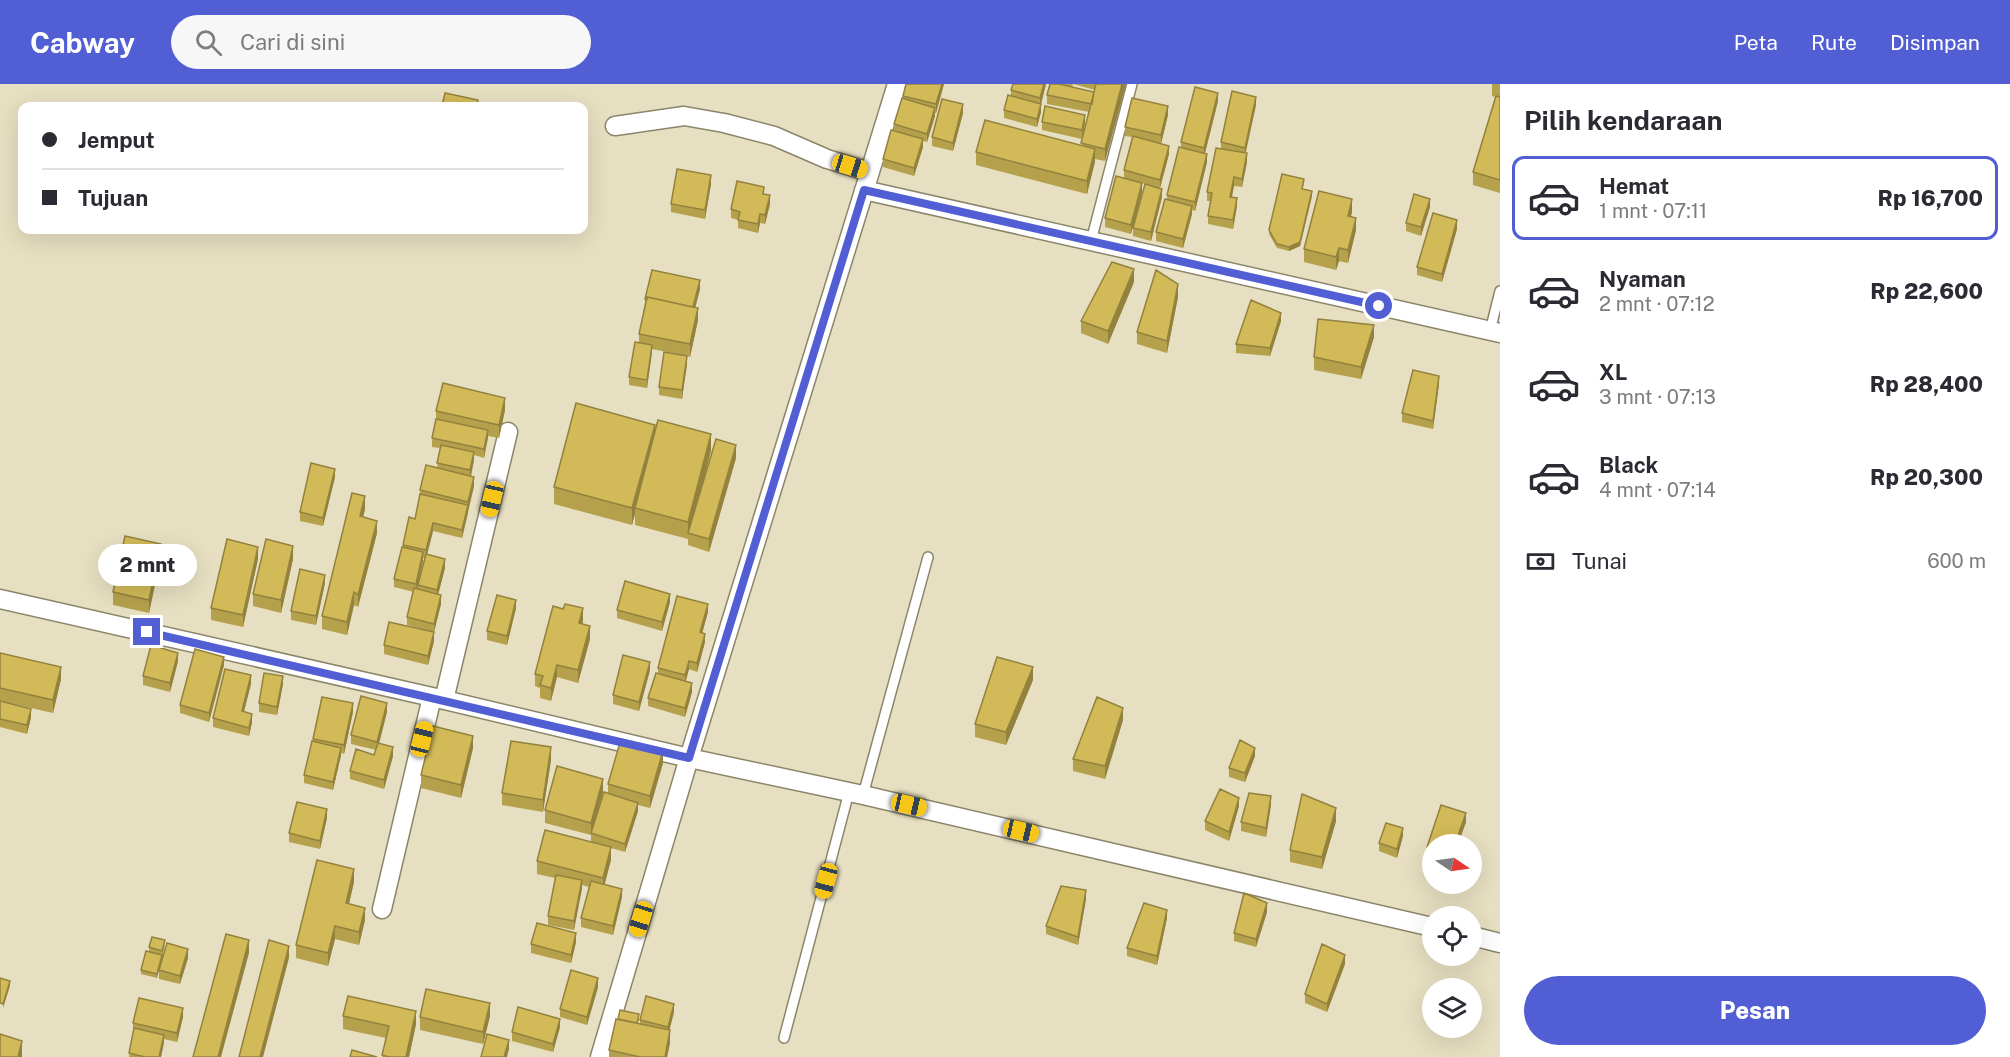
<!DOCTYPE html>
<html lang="id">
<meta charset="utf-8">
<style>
body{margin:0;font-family:"Public Sans",sans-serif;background:#f7f7f7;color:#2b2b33;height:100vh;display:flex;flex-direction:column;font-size:22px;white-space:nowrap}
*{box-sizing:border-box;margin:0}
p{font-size:20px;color:#7c7c81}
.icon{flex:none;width:33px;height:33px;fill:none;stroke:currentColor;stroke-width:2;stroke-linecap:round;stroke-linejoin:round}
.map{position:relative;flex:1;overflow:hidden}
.drawer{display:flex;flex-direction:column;background:#fff;width:510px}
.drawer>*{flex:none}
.top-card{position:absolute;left:18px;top:18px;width:570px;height:132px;border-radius:12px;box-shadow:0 6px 24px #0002;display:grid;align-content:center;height:132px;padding:0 24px;background:#fff}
.needle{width:39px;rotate:103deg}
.fabs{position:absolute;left:1422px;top:750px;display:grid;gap:12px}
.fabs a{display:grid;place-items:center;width:60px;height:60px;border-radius:50%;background:#fff;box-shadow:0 6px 24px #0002;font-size:30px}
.end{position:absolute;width:27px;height:27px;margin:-14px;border:8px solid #515ed4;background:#fff;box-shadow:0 0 0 3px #fff}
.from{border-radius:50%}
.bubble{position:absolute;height:42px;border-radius:21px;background:#fff;box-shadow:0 6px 24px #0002;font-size:20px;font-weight:800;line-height:42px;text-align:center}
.car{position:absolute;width:18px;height:36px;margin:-18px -9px;border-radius:8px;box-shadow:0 0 4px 2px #0007;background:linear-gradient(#f5c518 24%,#345 0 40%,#f5c518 0 76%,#345 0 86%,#f5c518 0)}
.top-card b{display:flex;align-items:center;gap:21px;height:57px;font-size:22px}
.top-card b+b{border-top:2px solid #e1e1e2}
.top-card i{width:15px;height:15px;background:#2b2b33}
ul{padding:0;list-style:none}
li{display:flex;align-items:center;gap:18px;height:84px;margin:0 12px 9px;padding:0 12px;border:3px solid transparent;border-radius:12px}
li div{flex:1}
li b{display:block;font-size:22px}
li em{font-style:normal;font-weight:800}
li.on{border-color:#515ed4}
li>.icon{width:54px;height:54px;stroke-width:1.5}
h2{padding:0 24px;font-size:27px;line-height:72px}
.pay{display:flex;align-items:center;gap:15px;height:66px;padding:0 24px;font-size:22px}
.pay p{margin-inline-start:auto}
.action{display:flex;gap:12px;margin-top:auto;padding:12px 24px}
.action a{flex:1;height:69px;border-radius:36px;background:#515ed4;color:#fff;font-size:24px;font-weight:800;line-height:69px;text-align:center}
header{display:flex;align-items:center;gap:36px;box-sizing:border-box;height:84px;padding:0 30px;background:#515ed4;color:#fff}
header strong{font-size:28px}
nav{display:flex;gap:33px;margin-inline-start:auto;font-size:21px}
.search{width:420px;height:54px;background:#f7f7f7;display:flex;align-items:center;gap:15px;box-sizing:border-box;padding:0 21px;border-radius:33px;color:#7c7c81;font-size:22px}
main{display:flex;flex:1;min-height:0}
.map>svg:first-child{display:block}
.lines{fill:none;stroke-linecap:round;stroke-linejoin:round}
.service-casing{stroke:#8c8569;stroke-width:12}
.minor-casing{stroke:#8c8569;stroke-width:21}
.service{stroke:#fff;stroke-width:9}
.minor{stroke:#fff;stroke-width:18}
.wall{fill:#b5a04c;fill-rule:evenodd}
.shaded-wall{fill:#93823e}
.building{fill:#d2ba58;stroke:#93823e;stroke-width:1.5}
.route{stroke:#515ed4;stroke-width:8}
</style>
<header>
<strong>Cabway</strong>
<div class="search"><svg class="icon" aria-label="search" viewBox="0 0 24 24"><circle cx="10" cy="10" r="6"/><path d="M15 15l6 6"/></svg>Cari di sini</div>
<nav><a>Peta</a><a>Rute</a><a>Disimpan</a></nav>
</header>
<main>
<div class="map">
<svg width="1500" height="973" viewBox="0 0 1500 973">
<rect width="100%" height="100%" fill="#e7dfc1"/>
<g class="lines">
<defs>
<path id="service" d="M1091,157L1132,0
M1490,247L1500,207
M863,711L928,473
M784,954L849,708"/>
<path id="minor" d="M615,42L684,32L724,39L774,52L827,75L870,88
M864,106L1500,249
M0,515L432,613L689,674L863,711L1432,843
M444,616L508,348
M382,825L432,613
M1472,852L1500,859
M600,973L689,674L897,0"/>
</defs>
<use href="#service" class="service-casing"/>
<use href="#minor" class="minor-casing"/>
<use href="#service" class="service"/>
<use href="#minor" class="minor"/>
</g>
<path class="wall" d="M944,0L936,29H935V32L927,58L923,57V63L914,92L883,83V75L894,47V40L903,15V12Z
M1046,0L1041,20V28L1037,43L1004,34V26L1011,12V6Z
M1050,0H1126L1105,77L1095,75L1087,110L976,81V68L1081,62L1089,28L1047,20V11ZM1073,0L1095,6L1094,9L1072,3Z
M1492,0H1500V109L1473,101V88L1495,13L1492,12Z
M1218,17L1205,69L1207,78L1195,127L1192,126V130L1183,164L1156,157V148L1167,115V111L1181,63V58Z
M1256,21L1245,69L1247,78L1242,103L1234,102L1232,113L1237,122L1233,145L1208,140V132L1211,117H1207V108L1221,65V58Z
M963,29L953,67L932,62V53Z
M1168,31L1161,59L1169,70L1160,104L1124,94V86L1132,53L1125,52V43Z
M1042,38L1085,39L1082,55L1042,46Z
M1304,99L1302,105L1312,112L1300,162L1289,167L1277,164L1269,150V146Z
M711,100L705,135L671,128V120Z
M1142,108L1131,150L1105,143V134Z
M764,110L770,120L765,140L760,139L758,149L738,144V136L731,134V125Z
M1162,113L1151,157L1133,152V144Z
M1430,123L1421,152L1406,147V139Z
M1352,128L1351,132L1356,146L1348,179L1339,177L1336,186L1304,178V165Z
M1457,145L1442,198L1417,191V183Z
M1134,198L1108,260L1081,249V237Z
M700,205L695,223L698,236L690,273L687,272V280L682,315L659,311V303L672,269L652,265L647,304L629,301V293L639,258V250L645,221V215Z
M1178,213L1167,269L1137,260V248Z
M1281,237L1270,272L1236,269V260Z
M1374,253L1361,295L1314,286V273Z
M1439,300L1433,345L1402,338V329Z
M505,326L499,354L488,352L484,374L474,371V376L471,393L474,402L462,454L433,447L427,470L445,484L438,510L441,520L434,548L407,541V533L414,508L394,503V495L403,461L415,435L420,413V406L437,384L440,364L432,363V354L436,335V327ZM423,474H425L418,500L423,477Z
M655,348L711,366L706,388L736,374L709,468L688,461V455L635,441V430L632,441L554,420V403Z
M335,393L323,442L300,437V428Z
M365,425L363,433L377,449L358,523L354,521L347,551L322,545V532Z
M161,472L149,529L113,521V508Z
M258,475L243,543L211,536V524Z
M293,475L281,529L253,522V510Z
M325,499L316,541L291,536V527Z
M670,518L662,547L617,534V526Z
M516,524L507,561L487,556V547Z
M708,528L702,549L705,558L697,588L689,585L685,598L692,608L685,633L648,622V614L658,590V584Z
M583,537L582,540L590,555L578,599L557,593L551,617L540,614V604L535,602V590Z
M434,557L428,581L384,570V561Z
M0,569L61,595L53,629L0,617Z
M178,577L170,608L143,601V592Z
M224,581L209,638L180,629V621Z
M650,586L639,627L613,620V611Z
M1033,596L1006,661L975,653V640Z
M251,600L244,627L252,638L249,652L213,643V634Z
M283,600L277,631L259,628V619Z
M0,617L31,633L27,650L0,643Z
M353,628L344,670L341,669L333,706L304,699V691L313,655Z
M387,628L379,660L393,672L384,705L350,695V687L374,671L376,666L351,660V651Z
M1123,636L1105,695L1073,687V675Z
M473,664L461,714L421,704V691Z
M1255,672L1245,698L1229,693V684Z
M551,676L543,728L502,721V709Z
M663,679L650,724L638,721V727L625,768L611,764V776L604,800L622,813L613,851L581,843V834L589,803L582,801L574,846L548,841V832L555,794L537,790V777L591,758V750V751L545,739V726L603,708L592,746L608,710V700Z
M1271,721L1266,753L1241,747V738Z
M1239,722L1229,757L1205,746V737Z
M327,734L320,765L289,758V749Z
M1336,737L1322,785L1290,778V766Z
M1466,738L1458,760H1432V773L1427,771V763Z
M1403,752L1397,774L1379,767V759Z
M354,798L349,820L365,836L359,861L335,855L328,882L296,874V861Z
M1086,815L1078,861L1046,850V842Z
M1267,828L1256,863L1234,857V849Z
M1167,834L1157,881L1127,872V864Z
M576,858L571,879L531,869V860Z
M165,861L157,894L141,890V886L149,867V863Z
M188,874L180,900L159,895V886Z
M1345,880L1327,928L1305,919V910Z
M598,903L587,941L560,933V925Z
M674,928L669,946L670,959L667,973H609V966L618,935H639L638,939L640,940V936Z
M343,932L416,940L409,973H382L386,954L343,945Z
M490,932L483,960L420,946V933Z
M183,933L177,958L164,955L161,973H129L133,948V939Z
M560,943L553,968L512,957V948Z"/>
<path class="shaded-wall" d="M942,0H944L936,29V20Z
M1044,0H1046L1041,20V28L1037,43V35L1040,22V14Z
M1122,0H1126L1105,77V65Z
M1218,9V17L1204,73V64Z
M1256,13V21L1245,72V64Z
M963,20V29L953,67V59Z
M1168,22V31L1161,60V51Z
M935,24V32L927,58V50Z
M1085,31V39L1082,55V46Z
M923,55V63L914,92V84Z
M1169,62V70L1160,104V96Z
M1095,65V78L1087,110V97Z
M1247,69V78L1242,103V95Z
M1207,70V78L1195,127V118Z
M711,91V100L705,135V126Z
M1234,93V102L1230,121V113Z
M1142,99V108L1131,150V141Z
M1162,105V113L1151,157V148Z
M1312,107V112L1300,162L1289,167V163Z
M770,111V120L765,140V131Z
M1237,114V122L1233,145V136Z
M1352,115V128L1348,144V132Z
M1430,115V123L1421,152V143Z
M1192,122V130L1183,164V155Z
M760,130V139L758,149V140Z
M1356,134V146L1348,179V166Z
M1457,136V145L1442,198V190Z
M1339,164V177L1336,186V173Z
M1134,185V198L1108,260V247Z
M700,196V205L693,233V225Z
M1178,200V213L1167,269V257Z
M698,224V236L690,273V260Z
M1281,229V237L1270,272V264Z
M1374,241V253L1361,295V283Z
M652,261V269L647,304V296Z
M687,272V280L682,315V306Z
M1439,292V300L1433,345V337Z
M505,314V326L499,354V341Z
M655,341V357L635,424V430L632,441V424Z
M488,346V354L484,374V365Z
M711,350V366L690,449H688V438Z
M736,361V374L709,468V455Z
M474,368V376L470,395V386Z
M335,385V393L323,442V434Z
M474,393V402L468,427V418Z
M365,412V425L360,445V432Z
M468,421V429L462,454V446Z
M377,437V449L358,523V511Z
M433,439V447L426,475V466Z
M161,460V472L149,529V516Z
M293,462V475L281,529V516Z
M258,463V475L243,543V531Z
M423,468V477L416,508V500Z
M445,475V484L437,515V506Z
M325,491V499L316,541V532Z
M354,508V521L347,551V538Z
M670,510V518L662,547V538Z
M441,511V520L434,548V540Z
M516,516V524L507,561V552Z
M708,520V528L700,557V548Z
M583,524V537L579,552V539Z
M590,542V555L578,599V586Z
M434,548V557L428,581V572Z
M705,550V558L697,588V579Z
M178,569V577L170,608V599Z
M224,573V581L209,638V629Z
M689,577V585L685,600V591Z
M650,578V586L639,627V618Z
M557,581V593L551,617V604Z
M61,583V595L53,629V616Z
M1033,583V596L1006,661V648Z
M251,591V600L242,635V627Z
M283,592V600L277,631V623Z
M692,599V608L685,633V624Z
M353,619V628L344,670V661Z
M387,619V628L377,667V658Z
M1123,624V636L1105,695V682Z
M31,625V633L27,650V641Z
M252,630V638L249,652V644Z
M473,652V664L461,714V701Z
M393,663V672L384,705V696Z
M551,663V676L543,728V716Z
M341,664V672L333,706V698Z
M1255,664V672L1245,698V689Z
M663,667V679L650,724V712Z
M603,695V708L591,751V739Z
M1271,712V721L1266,753V744Z
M1239,714V722L1229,757V748Z
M638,719V727L625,768V760Z
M1336,724V737L1322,785V773Z
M327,725V734L320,765V757Z
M1466,729V738L1458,760H1455Z
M1403,744V752L1397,774V765Z
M611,763V776L603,807V794Z
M354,785V798L346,832V819Z
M582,796V805L574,846V837Z
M622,805V813L613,851V842Z
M1086,806V815L1078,861V853Z
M1267,819V828L1256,863V855Z
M365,824V836L359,861V848Z
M1167,826V834L1157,881V872Z
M335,842V855L328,882V869Z
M576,849V858L571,879V871Z
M249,856V869L221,973H218Z
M289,862V874L263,973H260Z
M188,865V874L180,900V892Z
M162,871V875L157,894V890Z
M1345,871V880L1327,928V920Z
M598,894V903L587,941V933Z
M10,897V902L3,924V920Z
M490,919V932L483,960V948Z
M674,920V928L668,952V943Z
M183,924V933L177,958V949Z
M416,927V940L409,973H406Z
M560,935V943L553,968V960Z
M670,946V959L667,973H665Z
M164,951V959L161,973H159Z
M509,956V965L507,973H504Z
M22,957V973H18Z"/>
<path class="building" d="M906,0H942L936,20L903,12Z
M1013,0H1044L1040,14L1011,6Z
M1050,0H1059L1094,8L1092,20L1047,11Z
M1096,0H1122L1105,65L1081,59Z
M1195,3L1218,9L1204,64L1181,58Z
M1232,7L1256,13L1245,64L1221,58Z
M445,9L478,16L477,22H442Z
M1008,11L1041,20L1037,35L1004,26Z
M1496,12L1500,13V96L1473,88Z
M902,14L935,24L927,50L894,40Z
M1132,14L1168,22L1161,51L1125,43Z
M942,15L963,20L953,59L932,53Z
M1045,22L1085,31L1082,46L1042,38Z
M985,36L1095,65L1087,97L976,68Z
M891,46L923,55L914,84L883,75Z
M1133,52L1169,62L1160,96L1124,86Z
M1179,63L1207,70L1195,118L1167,111Z
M1216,64L1247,69L1242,95L1234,93L1230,113L1237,114L1233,136L1208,132L1212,109L1207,108Z
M677,85L711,91L705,126L671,120Z
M1282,90L1304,95L1302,105L1312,107L1300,158L1289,163L1277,160L1269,146Z
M1116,92L1142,99L1131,141L1105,134Z
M737,97L764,103L763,110L770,111L765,131L760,130L758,140L738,136L740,128L731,125Z
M1145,100L1162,105L1151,148L1133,144Z
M1319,107L1352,115L1348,132L1356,134L1348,166L1339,164L1336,173L1304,165Z
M1414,110L1430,115L1421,143L1406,139Z
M1165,115L1192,122L1183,155L1156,148Z
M1433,129L1457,136L1442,190L1417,183Z
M1112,178L1134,185L1108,247L1081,237Z
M652,186L700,196L693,223L647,213V215H645Z
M1156,186L1178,200L1167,257L1137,248Z
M647,213L698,224L690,260L639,250Z
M1251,216L1281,229L1270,264L1236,260Z
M1318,235L1374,241L1361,283L1314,273Z
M635,258L652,261L647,296L629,293Z
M664,268L687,272L682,306L659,303Z
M1413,286L1439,292L1433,337L1402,329Z
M443,299L505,314L499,341L436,327Z
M576,319L655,341L632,424L554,403Z
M436,335L488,346L484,365L432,354Z
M658,336L711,350L688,438L635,424Z
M716,355L736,361L709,455L688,449Z
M441,361L474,368L470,386L437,379Z
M311,379L335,385L323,434L300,428Z
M426,381L474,393L468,418L420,406Z
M352,409L365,412L360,432L377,437L358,511L354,508L347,538L322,532Z
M420,410L468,421L462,446L433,439L426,466L403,461L409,433L415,435Z
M125,452L161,460L149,516L113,508Z
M227,455L258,463L243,531L211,524Z
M266,455L293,462L281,516L253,510Z
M402,463L423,468L416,500L394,495Z
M426,470L445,475L437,506L418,501Z
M300,485L325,491L316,532L291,527Z
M625,497L670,510L662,538L617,526Z
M414,504L441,511L434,540L407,533Z
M497,511L516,516L507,552L487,547Z
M677,512L708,520L700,548L705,550L697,579L689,577L685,591L658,584Z
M565,520L583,524L579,539L590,542L578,586L557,581L551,604L540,601L543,592L535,590L553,522L563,525Z
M389,538L434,548L428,572L384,561Z
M151,561L178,569L170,599L143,592Z
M195,565L224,573L209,629L180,621Z
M0,569L61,583L53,616L0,604Z
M623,571L650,578L639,618L613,611Z
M997,573L1033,583L1006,648L975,640Z
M225,585L251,591L242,627L252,630L249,644L213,634Z
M264,589L283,592L277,623L259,619Z
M656,589L692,599L685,624L648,614Z
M361,612L387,619L377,658L351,651Z
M322,613L353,619L344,661L313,655Z
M1097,613L1123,624L1105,682L1073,675Z
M0,617L31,625L27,641L0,635Z
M433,642L473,652L461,701L421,691Z
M621,655L663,667L650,712L608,700Z
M1240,656L1255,664L1245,689L1229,684Z
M312,657L341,664L333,698L304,691Z
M511,657L551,663L543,716L502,709Z
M378,659L393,663L384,696L350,687L356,665L374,671Z
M557,682L603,695L591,739L545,726Z
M1220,705L1239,714L1229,748L1205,737Z
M604,708L638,719L625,760L591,749Z
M1249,709L1271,712L1266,744L1241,738Z
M1302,710L1336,724L1322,773L1290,766Z
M297,718L327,725L320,757L289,749Z
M1441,721L1466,729L1455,760H1432V765L1427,763Z
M1386,739L1403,744L1397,765L1379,759Z
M545,746L611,763L603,794L537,777Z
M317,776L354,785L346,819L365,824L359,848L335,842L328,869L296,861Z
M556,791L582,796L574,837L548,832Z
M591,797L622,805L613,842L581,834Z
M1061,802L1086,806L1078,853L1046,842Z
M1244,809L1267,819L1256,855L1234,849Z
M1144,819L1167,826L1157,872L1127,864Z
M537,839L576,849L571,871L531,860Z
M226,850L249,856L218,973H193Z
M152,853L165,856L162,867L149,863Z
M269,856L289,862L260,973H239Z
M167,859L188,865L180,892L159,886Z
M1322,860L1345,871L1327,920L1305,910Z
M146,867L162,871L157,890L141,886Z
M571,886L598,894L587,933L560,925Z
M0,894L10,897L3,920L0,919Z
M426,905L490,919L483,948L420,933Z
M348,912L416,927L406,973H389L382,971L389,942L343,932Z
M646,912L674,920L668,943L640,936Z
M139,914L183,924L177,949L133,939Z
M518,923L560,935L553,960L512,948Z
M620,926L639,930L637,939L618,935Z
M616,935L670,946L665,973H640L609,966Z
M134,944L164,951L159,973H145L129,969Z
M0,950L22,957L18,973H0Z
M487,950L509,956L504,973H481Z
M352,966L377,973H350Z"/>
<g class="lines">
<path class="route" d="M147,548L689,674L864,106L1379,222"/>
</g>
</svg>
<div class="fabs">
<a><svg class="needle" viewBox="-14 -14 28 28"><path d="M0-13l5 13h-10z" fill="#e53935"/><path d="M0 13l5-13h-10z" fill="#7c7c81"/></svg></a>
<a><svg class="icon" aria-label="locate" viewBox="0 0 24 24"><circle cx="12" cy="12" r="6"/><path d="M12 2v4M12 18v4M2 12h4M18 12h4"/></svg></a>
<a><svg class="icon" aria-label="layers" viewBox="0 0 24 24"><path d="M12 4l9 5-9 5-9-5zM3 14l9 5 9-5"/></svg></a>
</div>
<i class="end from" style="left:1379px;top:222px"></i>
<i class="end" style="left:147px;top:548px"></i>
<div class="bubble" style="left:98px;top:460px;width:99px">2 mnt</div>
<i class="car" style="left:850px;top:82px;rotate:107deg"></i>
<i class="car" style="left:492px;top:415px;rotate:193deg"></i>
<i class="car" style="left:422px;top:655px;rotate:14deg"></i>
<i class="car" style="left:909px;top:721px;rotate:103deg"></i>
<i class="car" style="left:1021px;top:747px;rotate:103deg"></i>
<i class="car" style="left:826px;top:797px;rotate:195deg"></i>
<i class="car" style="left:641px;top:835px;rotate:197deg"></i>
<div class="top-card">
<b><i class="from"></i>Jemput</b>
<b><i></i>Tujuan</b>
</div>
</div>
<section class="drawer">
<h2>Pilih kendaraan</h2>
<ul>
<li class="on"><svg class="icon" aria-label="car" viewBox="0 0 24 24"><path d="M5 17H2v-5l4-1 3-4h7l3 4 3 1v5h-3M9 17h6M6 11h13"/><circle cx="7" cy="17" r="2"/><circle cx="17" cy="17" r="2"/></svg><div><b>Hemat</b><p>1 mnt · 07:11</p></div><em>Rp 16,700</em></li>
<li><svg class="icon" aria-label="car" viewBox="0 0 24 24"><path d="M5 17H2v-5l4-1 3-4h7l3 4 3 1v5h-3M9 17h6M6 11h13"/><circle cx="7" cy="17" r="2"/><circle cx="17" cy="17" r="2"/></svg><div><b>Nyaman</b><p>2 mnt · 07:12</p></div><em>Rp 22,600</em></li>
<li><svg class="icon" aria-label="car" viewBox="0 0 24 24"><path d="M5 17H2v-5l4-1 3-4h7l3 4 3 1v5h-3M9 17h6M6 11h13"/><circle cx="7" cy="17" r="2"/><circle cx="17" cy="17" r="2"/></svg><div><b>XL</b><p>3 mnt · 07:13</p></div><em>Rp 28,400</em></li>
<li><svg class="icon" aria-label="car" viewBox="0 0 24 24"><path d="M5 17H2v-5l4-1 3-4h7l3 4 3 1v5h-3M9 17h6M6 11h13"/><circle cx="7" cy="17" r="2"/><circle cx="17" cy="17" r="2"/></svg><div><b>Black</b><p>4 mnt · 07:14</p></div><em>Rp 20,300</em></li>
</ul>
<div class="pay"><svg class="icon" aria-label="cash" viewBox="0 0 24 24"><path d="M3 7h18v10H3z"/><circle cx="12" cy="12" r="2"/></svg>Tunai<p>600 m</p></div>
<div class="action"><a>Pesan</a></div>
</section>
</main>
